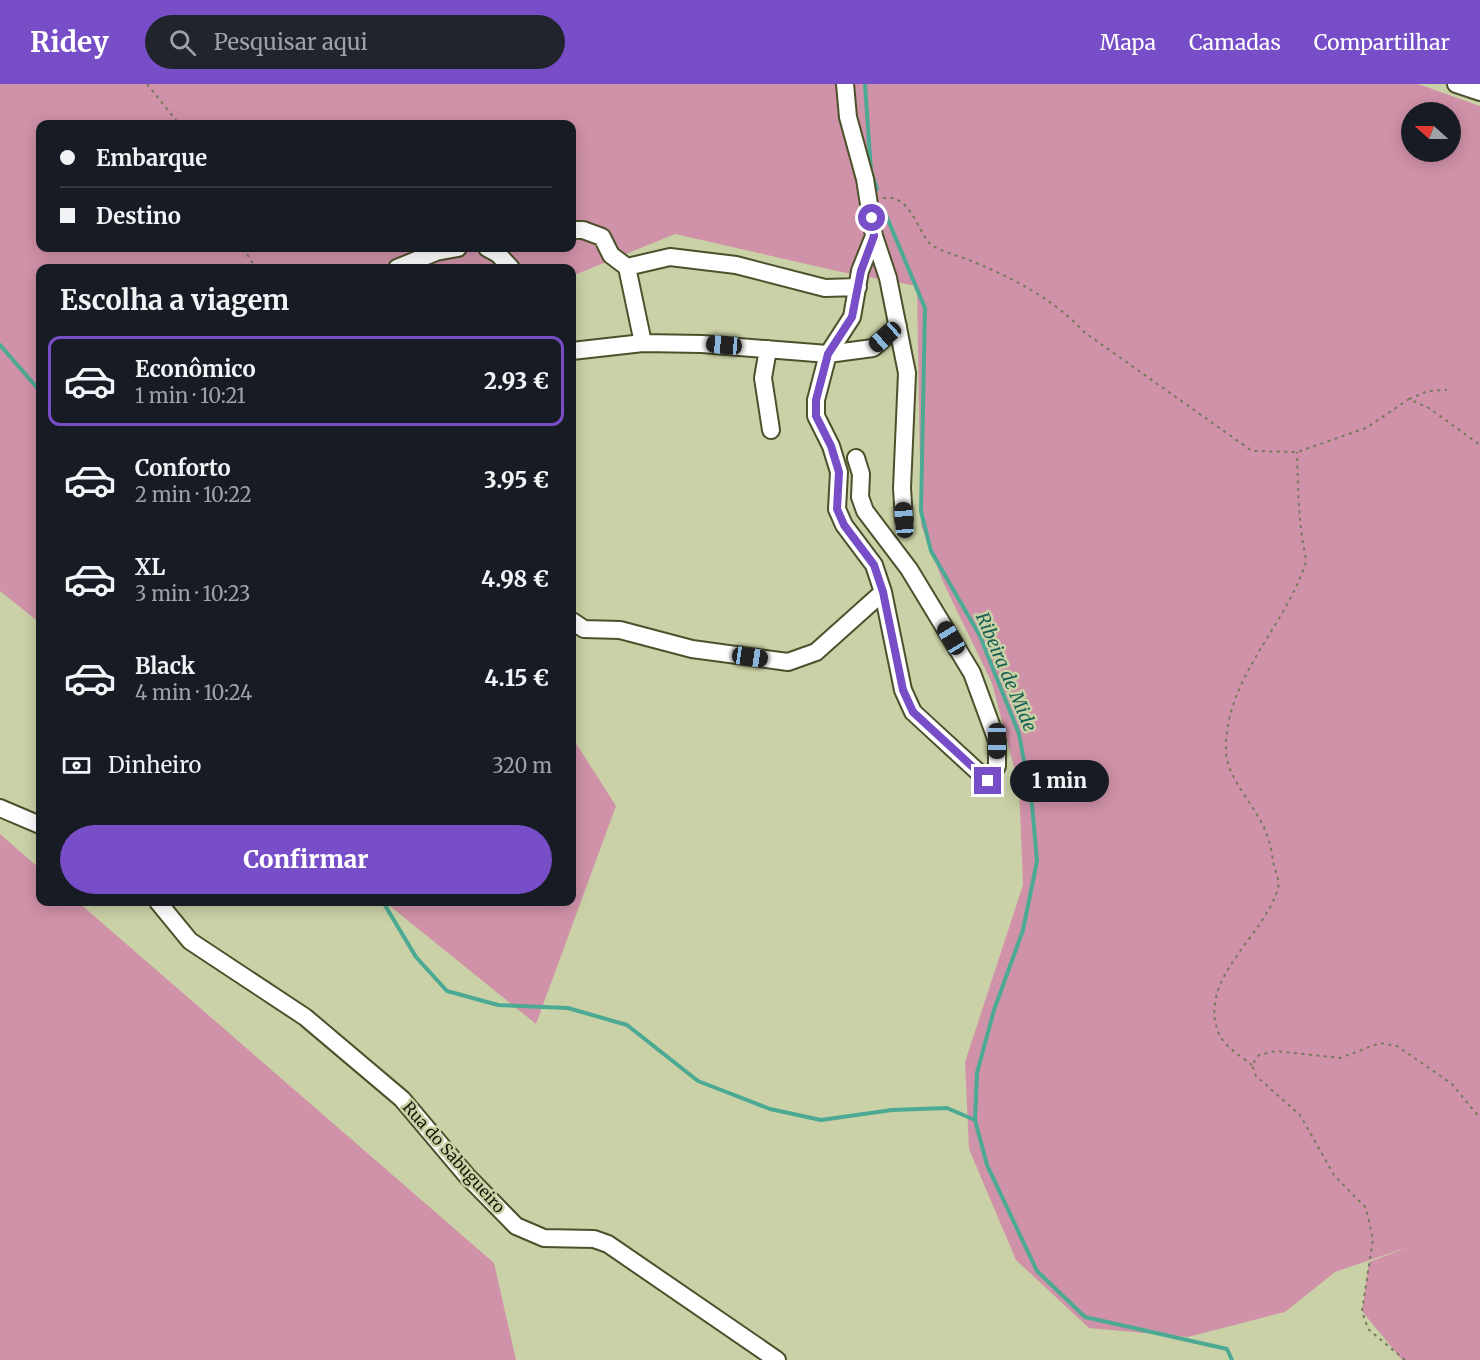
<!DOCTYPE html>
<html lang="pt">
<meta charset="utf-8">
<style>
body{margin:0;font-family:Merriweather,serif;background:#20242c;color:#f1f3f6;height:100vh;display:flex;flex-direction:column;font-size:22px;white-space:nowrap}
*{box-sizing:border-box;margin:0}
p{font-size:20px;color:#9ea1a6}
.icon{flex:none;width:33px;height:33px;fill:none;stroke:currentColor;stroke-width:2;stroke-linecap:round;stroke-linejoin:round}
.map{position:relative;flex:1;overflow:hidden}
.drawer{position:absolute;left:36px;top:180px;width:540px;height:642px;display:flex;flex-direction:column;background:#171b24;border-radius:12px;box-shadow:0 3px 15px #0003}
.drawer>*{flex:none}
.top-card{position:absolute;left:36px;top:36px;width:540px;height:132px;border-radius:12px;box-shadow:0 3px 15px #0003;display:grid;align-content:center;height:132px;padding:0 24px;background:#171b24}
.needle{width:39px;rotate:291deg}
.fabs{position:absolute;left:1401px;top:18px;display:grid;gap:12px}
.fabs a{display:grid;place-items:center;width:60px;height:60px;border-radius:50%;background:#171b24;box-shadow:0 3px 15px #0003;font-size:30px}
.end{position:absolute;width:27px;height:27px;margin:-14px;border:8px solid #774ec7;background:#fff;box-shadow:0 0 0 3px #fff}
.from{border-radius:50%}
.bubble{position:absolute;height:42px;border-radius:21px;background:#171b24;box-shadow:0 3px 15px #0003;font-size:20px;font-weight:800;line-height:42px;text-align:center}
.car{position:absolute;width:18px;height:36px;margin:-18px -9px;border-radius:8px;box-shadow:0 0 4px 2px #0007;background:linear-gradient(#222 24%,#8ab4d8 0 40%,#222 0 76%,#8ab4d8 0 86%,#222 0)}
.top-card b{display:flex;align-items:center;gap:21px;height:57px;font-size:22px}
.top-card b+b{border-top:2px solid #363941}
.top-card i{width:15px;height:15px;background:#f1f3f6}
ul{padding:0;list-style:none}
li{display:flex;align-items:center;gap:18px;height:90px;margin:0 12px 9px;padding:0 12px;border:3px solid transparent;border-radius:12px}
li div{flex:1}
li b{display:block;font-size:22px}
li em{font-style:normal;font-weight:800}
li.selected{border-color:#774ec7}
li>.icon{width:54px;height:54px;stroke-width:1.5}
h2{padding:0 24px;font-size:27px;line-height:72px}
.pay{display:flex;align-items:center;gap:15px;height:66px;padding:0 24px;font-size:22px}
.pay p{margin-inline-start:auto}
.action{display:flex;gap:12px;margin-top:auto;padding:12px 24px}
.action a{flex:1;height:69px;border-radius:36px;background:#774ec7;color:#fff;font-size:24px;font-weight:800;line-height:69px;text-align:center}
header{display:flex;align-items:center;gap:36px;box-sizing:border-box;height:84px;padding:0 30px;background:#774ec7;color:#fff}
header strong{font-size:28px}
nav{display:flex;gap:33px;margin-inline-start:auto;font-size:21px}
.search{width:420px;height:54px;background:#20242c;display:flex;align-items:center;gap:15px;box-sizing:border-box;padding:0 21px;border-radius:33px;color:#9ea1a6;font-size:22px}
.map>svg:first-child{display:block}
.green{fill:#d092a9;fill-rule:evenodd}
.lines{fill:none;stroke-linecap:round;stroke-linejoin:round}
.stream{stroke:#4ca993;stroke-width:4}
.minor-casing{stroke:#4c512b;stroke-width:20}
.path{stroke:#767a5c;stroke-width:2;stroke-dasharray:3 4.5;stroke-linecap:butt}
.minor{stroke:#fff;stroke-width:16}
.route{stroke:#774ec7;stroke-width:8}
.labels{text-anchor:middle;stroke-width:5;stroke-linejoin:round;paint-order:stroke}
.street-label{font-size:16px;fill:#171909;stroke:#cad1a6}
.water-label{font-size:18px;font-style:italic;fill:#176152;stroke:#cad1a6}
</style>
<header>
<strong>Ridey</strong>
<div class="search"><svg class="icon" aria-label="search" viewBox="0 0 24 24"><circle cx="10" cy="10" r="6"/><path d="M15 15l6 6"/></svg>Pesquisar aqui</div>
<nav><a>Mapa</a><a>Camadas</a><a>Compartilhar</a></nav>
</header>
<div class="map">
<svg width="1480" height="1276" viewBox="0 0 1480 1276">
<rect width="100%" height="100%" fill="#cad1a6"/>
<path class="green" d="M0,0H1418L1480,22V1276H1402L1362,1227L1369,1178L1411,1162L1335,1188L1285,1228L1188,1253L1089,1244L1016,1176L969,1065L965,978L1023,801L1019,702L992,599L943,498L921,441L917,202L837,187L675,150L572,192V184H40V539L0,507ZM1412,28H1450V68H1412ZM40,40H572V164H40Z
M572,653L616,722L536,940L385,818H572Z
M0,750L40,785V818H78L494,1179L516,1276H0Z"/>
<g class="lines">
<path class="stream" d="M865,0L871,87L877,105
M883,124L925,224L921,427L931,467L980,552L1019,650L1032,720L1037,777L1023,846L994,926L977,989L975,1036L987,1081L1037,1187L1085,1233L1227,1265L1232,1276
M0,261L40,307
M383,818L416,873L447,907L498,921L568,924L627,941L698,997L770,1025L821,1036L892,1026L947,1024L975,1036"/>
<defs>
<path id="minor" d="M845,0L848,33L865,95L874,152L888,194L907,289L902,404L904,436
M1456,0L1480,8
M572,146H583L602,153L611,171L627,183L643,259L702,260L828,270L873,264L898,242
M487,164L498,170L511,184
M627,183L670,173L736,181L825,204L858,203
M397,184L436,168L458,164
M768,265L763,294L771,346
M572,267L643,259
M856,374L861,390L860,413L865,427L909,485L972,589L997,657V682L988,697L913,628L903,606L883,508L874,481L844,441L837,425L839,388L831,362L816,332V316L828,270L852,233L860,187L874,152
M572,537L584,545L620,546L692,565L788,578L816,568L883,508
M0,724L40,741
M158,818L190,857L305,933L402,1015L467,1092L516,1142L544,1154L594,1155L608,1160L777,1276"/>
</defs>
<use href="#minor" class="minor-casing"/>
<path class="path" d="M147,0L179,40
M883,114C913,109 918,153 933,162C945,169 963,173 976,179C1015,195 1056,217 1084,248L1252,367L1297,368L1366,344L1409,315L1429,324L1480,361
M243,164L256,184
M1409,315L1428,307L1447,306
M1252,981C1242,973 1225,963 1219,950C1196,895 1265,852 1278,804C1280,798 1276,788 1274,782C1272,772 1271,761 1267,751C1258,724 1226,694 1226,667C1224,596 1284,544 1305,481C1307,474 1304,466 1303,459C1298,429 1298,399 1297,368
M1405,1276L1368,1245L1362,1227L1373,1155L1366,1124L1334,1091L1300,1031L1256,992L1252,981L1259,971L1276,967L1340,974L1380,959L1397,962L1452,1000L1480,1034"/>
<use href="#minor" class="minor"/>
</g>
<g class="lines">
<path class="route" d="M872,134L874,152L861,187L852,233L828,270L816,316V332L831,362L839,388L837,425L844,441L874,481L883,508L903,606L913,628L988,697"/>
</g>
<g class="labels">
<g class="street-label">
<text transform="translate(454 1073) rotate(48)" y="6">Rua do Sabugueiro</text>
</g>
<g class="water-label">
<text transform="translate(1006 588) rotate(67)" y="6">Ribeira de Mide</text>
</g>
</g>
</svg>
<div class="fabs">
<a><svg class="needle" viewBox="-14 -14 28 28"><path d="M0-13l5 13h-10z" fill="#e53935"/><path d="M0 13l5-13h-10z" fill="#9ea1a6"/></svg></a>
</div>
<i class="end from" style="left:872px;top:134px"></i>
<i class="end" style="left:988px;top:697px"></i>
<div class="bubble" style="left:1010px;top:676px;width:99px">1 min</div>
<i class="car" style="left:885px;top:253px;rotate:229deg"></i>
<i class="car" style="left:724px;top:261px;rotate:275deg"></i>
<i class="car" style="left:904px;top:436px;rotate:356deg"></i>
<i class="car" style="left:951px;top:554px;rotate:329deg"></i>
<i class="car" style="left:750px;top:573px;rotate:98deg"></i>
<i class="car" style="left:997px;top:657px;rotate:180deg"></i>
<div class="top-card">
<b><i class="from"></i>Embarque</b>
<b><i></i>Destino</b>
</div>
<section class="drawer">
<h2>Escolha a viagem</h2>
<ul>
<li class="selected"><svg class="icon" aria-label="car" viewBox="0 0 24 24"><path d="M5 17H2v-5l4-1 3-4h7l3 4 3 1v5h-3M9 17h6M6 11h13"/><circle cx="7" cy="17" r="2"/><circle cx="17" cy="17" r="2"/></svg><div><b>Econômico</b><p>1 min · 10:21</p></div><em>2.93 €</em></li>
<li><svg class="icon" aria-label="car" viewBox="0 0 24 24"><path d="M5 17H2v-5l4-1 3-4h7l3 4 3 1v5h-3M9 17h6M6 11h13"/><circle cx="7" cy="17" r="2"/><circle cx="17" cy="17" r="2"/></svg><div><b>Conforto</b><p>2 min · 10:22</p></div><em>3.95 €</em></li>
<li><svg class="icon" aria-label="car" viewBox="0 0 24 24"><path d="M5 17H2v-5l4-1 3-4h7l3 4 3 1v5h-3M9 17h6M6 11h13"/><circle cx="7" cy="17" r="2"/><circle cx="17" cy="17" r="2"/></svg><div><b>XL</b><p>3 min · 10:23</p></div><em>4.98 €</em></li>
<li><svg class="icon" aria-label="car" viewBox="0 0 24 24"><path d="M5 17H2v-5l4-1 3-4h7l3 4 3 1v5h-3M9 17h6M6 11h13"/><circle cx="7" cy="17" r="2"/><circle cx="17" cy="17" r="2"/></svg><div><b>Black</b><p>4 min · 10:24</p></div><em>4.15 €</em></li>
</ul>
<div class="pay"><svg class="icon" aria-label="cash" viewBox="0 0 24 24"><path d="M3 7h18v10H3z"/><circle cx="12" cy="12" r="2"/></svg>Dinheiro<p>320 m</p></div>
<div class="action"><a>Confirmar</a></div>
</section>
</div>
